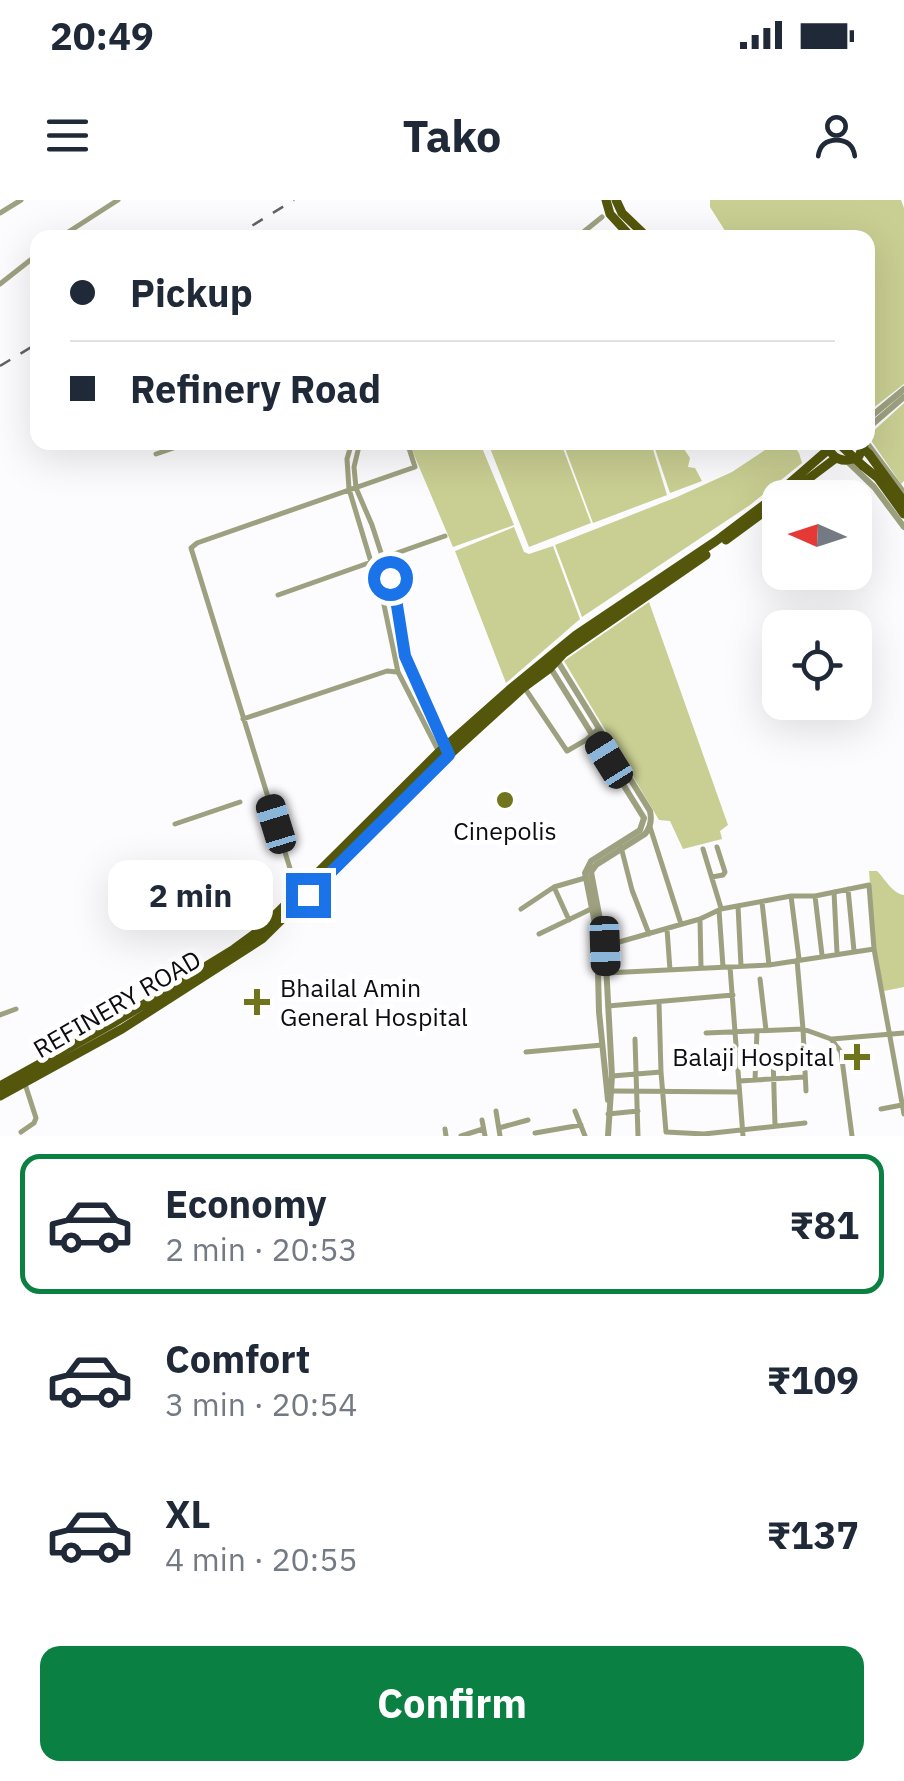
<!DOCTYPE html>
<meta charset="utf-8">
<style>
body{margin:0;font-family:"IBM Plex Sans",sans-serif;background:#f2f2f3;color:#1f2937;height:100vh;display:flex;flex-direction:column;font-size:38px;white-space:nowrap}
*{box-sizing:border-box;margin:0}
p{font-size:32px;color:#747a83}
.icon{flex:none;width:55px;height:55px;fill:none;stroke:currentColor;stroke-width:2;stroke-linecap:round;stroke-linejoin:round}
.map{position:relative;height:936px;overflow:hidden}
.sheet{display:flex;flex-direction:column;background:#fff;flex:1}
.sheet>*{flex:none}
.hud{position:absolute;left:30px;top:30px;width:845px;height:220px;border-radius:20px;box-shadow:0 10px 40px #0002;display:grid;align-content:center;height:220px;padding:0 40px;background:#fff}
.needle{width:65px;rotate:273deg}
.buttons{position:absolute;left:762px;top:280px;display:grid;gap:20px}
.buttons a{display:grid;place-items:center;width:110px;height:110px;border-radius:20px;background:#fff;box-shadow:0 10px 40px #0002;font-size:50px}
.end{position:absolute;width:45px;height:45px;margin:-22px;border:12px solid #1a73e8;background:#fff;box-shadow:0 0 0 5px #fff}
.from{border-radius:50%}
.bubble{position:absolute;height:70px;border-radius:20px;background:#fff;box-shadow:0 10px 40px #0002;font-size:32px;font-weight:800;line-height:70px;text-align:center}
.car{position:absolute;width:30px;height:60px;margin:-30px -15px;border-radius:12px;box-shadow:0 0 8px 2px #0007;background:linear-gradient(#222 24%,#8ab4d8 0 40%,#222 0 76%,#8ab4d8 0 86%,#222 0)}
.hud b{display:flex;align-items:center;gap:35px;height:95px;font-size:38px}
.hud b+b{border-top:2px solid #e0e1e3}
.hud i{width:25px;height:25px;background:#1f2937}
ul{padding:18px 0 0;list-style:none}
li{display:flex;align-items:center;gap:30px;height:140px;margin:0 20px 15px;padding:0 20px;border:5px solid transparent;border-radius:20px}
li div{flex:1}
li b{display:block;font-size:38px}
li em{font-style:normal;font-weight:800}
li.active{border-color:#0b8043}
li>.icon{width:90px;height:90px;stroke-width:1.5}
.action{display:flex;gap:20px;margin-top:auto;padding:20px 40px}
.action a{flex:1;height:115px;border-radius:20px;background:#0b8043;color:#fff;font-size:40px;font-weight:800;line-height:115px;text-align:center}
.status{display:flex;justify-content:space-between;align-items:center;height:70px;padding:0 50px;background:#fff;direction:ltr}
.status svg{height:28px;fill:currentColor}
header{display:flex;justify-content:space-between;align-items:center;height:130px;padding:0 40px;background:#fff;font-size:45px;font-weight:800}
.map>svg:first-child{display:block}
.green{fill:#c9ce92}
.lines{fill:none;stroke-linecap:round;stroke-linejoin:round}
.minor{stroke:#9ea17f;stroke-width:5}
.tertiary{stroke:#9ea17f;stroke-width:6}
.primary{stroke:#54570b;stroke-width:9}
.rail{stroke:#646166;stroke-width:2.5;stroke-dasharray:12 12;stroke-linecap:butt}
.primary-bridge{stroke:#54570b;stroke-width:9}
.route{stroke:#1a73e8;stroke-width:12}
.poi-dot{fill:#70741c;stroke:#fff;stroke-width:4}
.labels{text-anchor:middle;stroke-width:10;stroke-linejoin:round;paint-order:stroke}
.poi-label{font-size:25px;fill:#0e0b11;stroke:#fff}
.street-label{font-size:25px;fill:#0e0b11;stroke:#fff}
</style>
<div class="status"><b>20:49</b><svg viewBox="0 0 49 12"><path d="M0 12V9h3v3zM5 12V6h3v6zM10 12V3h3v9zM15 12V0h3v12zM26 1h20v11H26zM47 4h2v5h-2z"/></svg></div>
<header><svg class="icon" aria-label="menu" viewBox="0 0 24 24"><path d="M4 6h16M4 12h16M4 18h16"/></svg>Tako<svg class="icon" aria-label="person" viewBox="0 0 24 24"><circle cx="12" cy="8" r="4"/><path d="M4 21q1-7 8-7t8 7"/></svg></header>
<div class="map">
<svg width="904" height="936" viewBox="0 0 904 936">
<rect width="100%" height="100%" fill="#fcfbfe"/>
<path class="green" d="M710,0H901L904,8V184L868,212V38L729,37L710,7Z
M904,203V281L901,284L868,236Z
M441,242L480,243L514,325L453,347L409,243Z
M777,242L791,243L799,253L802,263L750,305L582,417L555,345L677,297L732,272Z
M488,243H561L591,323L529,347Z
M563,243H651L667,295L593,323Z
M653,243H680L690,258L688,267L695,268L702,281L670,293Z
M514,327L524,352L529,354L553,346L580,419L506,483L455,351Z
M649,402L728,625L720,631L722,639L683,649L670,621L659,620L564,461Z
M869,671H877C885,679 893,694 904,695V787L884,791L875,748Z"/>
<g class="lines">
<path class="minor" d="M0,13L21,0
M59,38L118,0
M576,38L602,17
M0,84L38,54
M352,242L347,259L349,289L384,405L398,472L439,552
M360,242L354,267L356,288L372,325L396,399L405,456L445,547
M156,254L191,242
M278,395L445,336
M524,487L567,551L586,540L599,528
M243,519L387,471L397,472
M175,624L240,602
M650,627L681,724
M621,647L632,690L649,734
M703,649L721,708
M712,677L723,675L725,672L717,647
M554,687L569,720
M848,689L854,751
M297,691L191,348L197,343L415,267L407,242
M834,692L837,753
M791,696L799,759
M815,696L822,755
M762,702L769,765
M738,706L741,766
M521,709L554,687L585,678
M719,710L723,767
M700,719L701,768
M667,729L670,770
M539,734L591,709
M605,746L700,719L721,709L791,696H815L869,685L874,749L904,914
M797,760L803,829L831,839L841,852L852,936
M730,767L743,936
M606,773L769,765L874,749
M760,779L766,830
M659,803L661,872L666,932L704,934L805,923
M608,806L733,795
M0,815L16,809
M706,833L803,829L806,891
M635,839L638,936
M832,839L904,833
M526,852L602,845
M773,855L775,926
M737,856L804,854
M705,864L737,861
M612,876L661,872
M755,880L757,831
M739,881L805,877
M612,891L739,892
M881,909L902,905
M496,911L500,936
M575,911L585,936
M608,914L638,911
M482,920L485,936
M499,928L528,920
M445,929L446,936
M21,932L34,923L36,918L25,884
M535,933L581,925
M461,936L483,929"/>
<path class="tertiary" d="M868,219L904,189
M868,228L904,197
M866,242L904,293
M847,261L874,287L904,327
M555,457L650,611C652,620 651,627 645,634L596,665L591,672L605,746L612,876L608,936
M550,467L644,618L640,630L591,661L585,673L597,734L599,812L608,900"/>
<path class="primary" d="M606,0L610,14L632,38
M616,0L622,13L648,38
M827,242C830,259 844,265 859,256L865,242
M869,254L904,302
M863,266L878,278L904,314
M783,298L836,258
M726,340L780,300
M0,886L115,822L234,749L260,730L439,552L509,490L576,435L716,341L769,301L829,249
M0,896L122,829L262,739L436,567L524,487L550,468L564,453L706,355"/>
<path class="rail" d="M232,38L294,0
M0,166L38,143"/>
<path class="primary-bridge" d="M837,242L863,266
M856,242L869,254"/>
</g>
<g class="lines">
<path class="route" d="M308,695L449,555L405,456L396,399L390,378"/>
</g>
<g class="poi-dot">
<circle cx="505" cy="600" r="10"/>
<path d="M252 787h10v10h10v10h-10v10h-10v-10h-10v-10h10z"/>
<path d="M852 842h10v10h10v10h-10v10h-10v-10h-10v-10h10z"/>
</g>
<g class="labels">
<g class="poi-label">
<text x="505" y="640">Cinepolis</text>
<text x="280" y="797" text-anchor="start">Bhailal Amin<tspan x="280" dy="29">General Hospital</tspan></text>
<text x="834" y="866" text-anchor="end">Balaji Hospital</text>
</g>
<g class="street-label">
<text transform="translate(117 804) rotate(-30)" y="9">REFINERY ROAD</text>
</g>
</g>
</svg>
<div class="buttons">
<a><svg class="needle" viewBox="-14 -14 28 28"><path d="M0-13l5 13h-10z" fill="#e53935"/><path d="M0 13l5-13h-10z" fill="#747a83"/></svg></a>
<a><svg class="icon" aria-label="locate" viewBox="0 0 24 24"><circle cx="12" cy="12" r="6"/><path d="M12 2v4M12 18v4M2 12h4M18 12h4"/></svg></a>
</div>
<i class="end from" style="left:390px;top:378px"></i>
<i class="end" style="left:308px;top:695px"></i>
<div class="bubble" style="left:108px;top:660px;width:165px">2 min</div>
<i class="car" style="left:609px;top:560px;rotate:328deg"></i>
<i class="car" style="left:276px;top:624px;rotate:343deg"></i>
<i class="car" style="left:605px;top:746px;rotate:178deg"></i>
<div class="hud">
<b><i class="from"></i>Pickup</b>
<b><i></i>Refinery Road</b>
</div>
</div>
<section class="sheet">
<ul>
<li class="active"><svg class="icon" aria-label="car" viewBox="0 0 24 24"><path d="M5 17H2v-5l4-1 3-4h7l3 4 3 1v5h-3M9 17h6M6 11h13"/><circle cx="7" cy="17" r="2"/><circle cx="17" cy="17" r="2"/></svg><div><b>Economy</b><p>2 min · 20:53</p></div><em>₹81</em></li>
<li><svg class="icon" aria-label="car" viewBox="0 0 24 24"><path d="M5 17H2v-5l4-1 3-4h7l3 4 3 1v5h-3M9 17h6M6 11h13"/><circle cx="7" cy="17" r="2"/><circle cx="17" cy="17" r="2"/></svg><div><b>Comfort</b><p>3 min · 20:54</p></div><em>₹109</em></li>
<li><svg class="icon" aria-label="car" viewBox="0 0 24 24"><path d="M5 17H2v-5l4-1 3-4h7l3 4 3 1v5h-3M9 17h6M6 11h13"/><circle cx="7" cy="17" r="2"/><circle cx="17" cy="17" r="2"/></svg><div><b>XL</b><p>4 min · 20:55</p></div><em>₹137</em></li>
</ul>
<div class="action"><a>Confirm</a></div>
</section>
